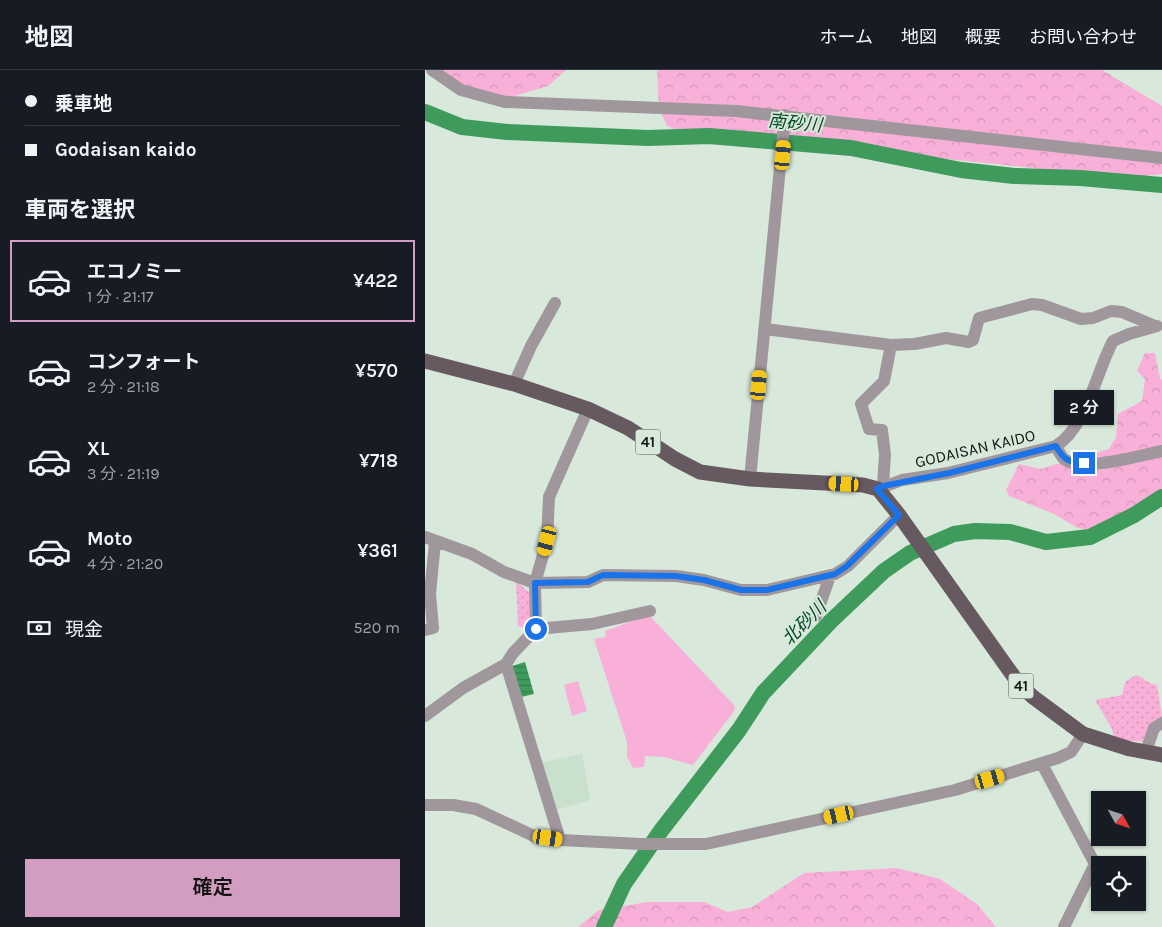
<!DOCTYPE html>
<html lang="ja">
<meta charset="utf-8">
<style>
body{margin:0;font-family:Karla,"Noto Sans JP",sans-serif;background:#242831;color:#f1f3f6;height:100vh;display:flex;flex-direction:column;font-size:19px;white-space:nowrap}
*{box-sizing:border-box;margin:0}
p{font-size:16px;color:#9ea1a6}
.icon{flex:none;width:28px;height:28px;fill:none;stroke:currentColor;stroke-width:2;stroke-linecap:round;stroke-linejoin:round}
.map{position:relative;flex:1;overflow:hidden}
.panel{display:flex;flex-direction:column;background:#171b24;width:425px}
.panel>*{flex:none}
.guide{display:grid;align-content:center;height:110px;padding:0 25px;background:#171b24}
.needle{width:32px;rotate:130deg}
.fabs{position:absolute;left:666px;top:721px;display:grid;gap:10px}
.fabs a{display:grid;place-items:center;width:55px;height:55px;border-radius:0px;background:#171b24;box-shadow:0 1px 4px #0004;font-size:25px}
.end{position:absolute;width:22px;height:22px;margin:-11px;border:6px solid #1a73e8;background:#fff;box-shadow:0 0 0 2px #fff}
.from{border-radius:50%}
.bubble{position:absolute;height:35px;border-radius:0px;background:#171b24;box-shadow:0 1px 4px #0004;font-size:16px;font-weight:600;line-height:35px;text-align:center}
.car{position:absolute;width:15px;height:30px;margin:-15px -8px;border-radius:6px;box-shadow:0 0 4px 1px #0007;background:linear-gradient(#f5c518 24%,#345 0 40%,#f5c518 0 76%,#345 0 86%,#f5c518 0)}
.guide b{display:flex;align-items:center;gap:18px;height:48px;font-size:19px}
.guide b+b{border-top:1px solid #363941}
.guide i{width:12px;height:12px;background:#f1f3f6}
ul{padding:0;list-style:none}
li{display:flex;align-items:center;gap:15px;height:82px;margin:0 10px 8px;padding:0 15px;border:2px solid transparent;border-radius:0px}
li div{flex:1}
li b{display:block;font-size:19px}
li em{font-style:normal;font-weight:600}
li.active{border-color:#d39cc1}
li>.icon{width:45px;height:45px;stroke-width:1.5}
h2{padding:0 25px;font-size:22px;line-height:60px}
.pay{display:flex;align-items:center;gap:12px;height:55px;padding:0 25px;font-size:19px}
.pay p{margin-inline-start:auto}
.button{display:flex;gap:10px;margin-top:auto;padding:10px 25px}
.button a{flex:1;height:58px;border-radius:0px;background:#d39cc1;color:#111;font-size:20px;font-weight:600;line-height:58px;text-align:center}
header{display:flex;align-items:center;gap:30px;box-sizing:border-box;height:70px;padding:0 25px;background:#171b24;border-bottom:1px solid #363941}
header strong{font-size:24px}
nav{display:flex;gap:28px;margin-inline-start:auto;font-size:18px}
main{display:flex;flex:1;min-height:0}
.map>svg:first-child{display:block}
.built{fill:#c9e0cd}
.green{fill:#f9b0d8}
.forest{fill:url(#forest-crowns)}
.park{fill:url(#park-dots)}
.water{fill:url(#water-rules)}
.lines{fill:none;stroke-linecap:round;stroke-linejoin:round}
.river{stroke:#3f9b5c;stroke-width:16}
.minor{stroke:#9f979b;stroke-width:12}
.major{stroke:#675960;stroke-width:15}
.route{stroke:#1a73e8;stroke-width:6}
.labels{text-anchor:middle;stroke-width:4;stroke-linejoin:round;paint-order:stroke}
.shield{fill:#d8e8db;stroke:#4d564f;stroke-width:1}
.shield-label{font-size:15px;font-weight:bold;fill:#121713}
.street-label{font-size:16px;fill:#121713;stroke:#d8e8db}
.water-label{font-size:18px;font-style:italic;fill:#024b21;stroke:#d8e8db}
</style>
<header>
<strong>地図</strong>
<nav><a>ホーム</a><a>地図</a><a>概要</a><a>お問い合わせ</a></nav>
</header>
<main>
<section class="panel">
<div class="guide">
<b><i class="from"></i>乗車地</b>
<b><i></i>Godaisan kaido</b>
</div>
<h2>車両を選択</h2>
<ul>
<li class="active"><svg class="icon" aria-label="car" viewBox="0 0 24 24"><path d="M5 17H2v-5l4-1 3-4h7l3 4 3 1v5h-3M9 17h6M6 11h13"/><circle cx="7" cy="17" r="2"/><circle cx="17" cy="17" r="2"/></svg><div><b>エコノミー</b><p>1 分 · 21:17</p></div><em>¥422</em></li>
<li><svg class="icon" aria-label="car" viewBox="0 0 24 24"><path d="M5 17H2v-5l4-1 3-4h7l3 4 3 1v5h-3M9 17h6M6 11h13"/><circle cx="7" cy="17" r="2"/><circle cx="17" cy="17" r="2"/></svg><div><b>コンフォート</b><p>2 分 · 21:18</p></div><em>¥570</em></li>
<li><svg class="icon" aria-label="car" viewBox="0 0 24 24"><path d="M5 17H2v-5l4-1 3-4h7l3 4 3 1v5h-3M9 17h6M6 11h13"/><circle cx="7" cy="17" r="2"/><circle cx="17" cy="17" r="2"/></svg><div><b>XL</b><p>3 分 · 21:19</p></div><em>¥718</em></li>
<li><svg class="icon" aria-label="car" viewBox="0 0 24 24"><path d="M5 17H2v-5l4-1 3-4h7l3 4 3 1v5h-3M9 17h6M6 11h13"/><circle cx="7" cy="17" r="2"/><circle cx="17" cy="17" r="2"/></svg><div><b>Moto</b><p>4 分 · 21:20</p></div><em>¥361</em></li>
</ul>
<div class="pay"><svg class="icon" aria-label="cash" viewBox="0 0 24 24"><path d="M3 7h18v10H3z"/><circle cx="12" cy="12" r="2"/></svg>現金<p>520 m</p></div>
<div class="button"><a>確定</a></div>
</section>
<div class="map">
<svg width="737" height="857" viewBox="0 0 737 857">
<defs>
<pattern id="forest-crowns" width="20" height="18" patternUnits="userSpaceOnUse" patternTransform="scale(1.25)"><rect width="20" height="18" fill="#f9b0d8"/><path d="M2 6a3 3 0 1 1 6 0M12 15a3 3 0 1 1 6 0" fill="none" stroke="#d497b8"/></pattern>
<pattern id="park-dots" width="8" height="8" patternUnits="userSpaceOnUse" patternTransform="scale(1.25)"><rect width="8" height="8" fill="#f9b0d8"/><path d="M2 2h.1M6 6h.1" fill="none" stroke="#d497b8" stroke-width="1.8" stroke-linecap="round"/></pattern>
<pattern id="water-rules" width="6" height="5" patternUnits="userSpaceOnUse" patternTransform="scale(1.25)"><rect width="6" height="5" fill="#3f9b5c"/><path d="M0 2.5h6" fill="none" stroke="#337d4b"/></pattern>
</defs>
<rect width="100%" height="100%" fill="#d8e8db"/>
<path class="built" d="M157,684L165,730L131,740L115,693Z"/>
<path class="green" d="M224,545L309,635L310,640L268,695L239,687L220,686L219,697L208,698L202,687V672L169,569L181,567L180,561Z
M153,611L162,641L147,646L139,615Z"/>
<path class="forest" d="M8,0H141L123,16L83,28L50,25Z
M232,0H677L737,36V104L703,108L255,61L242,56L234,39Z
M720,283H730L735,308L737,310V422L717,437L669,463L651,457L627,443L584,426L581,420L594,394L615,399L684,379L691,367L693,344L717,331L720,309L712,301Z
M472,798L515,809L552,834L571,857H153L174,840L223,832H279L303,842L327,837L379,803Z"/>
<path class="park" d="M91,511L106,524L109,548L102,558L93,556Z
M711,605C720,608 721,613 732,615L737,647L723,672L690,670L687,659L670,630L697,625L700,612Z"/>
<path class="water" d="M100,592L109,624L96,627L87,596Z"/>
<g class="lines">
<path class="river" d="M0,42L37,57L82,62L223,68L284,66L426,78L536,100L589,106L655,108L737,115
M179,857L199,814L235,762L314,660L338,623L406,551L459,501L485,483L529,464L550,461L585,462L621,472L665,467L709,445L737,427"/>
<path class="minor" d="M7,0L36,20L80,32L311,41L737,88
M340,259L466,275L490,274L521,268L544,272L548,270L554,248L607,234L617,235L656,249L668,248L686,241L697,242L730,256
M89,314L106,276L130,233
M631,376C661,358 672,300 688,271L704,264L732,256
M325,409L360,45
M458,415L460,385L457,360L444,359L436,334L459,311L466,275
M453,419L477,410L523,403L631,376C633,380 636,386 639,389C656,403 717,385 737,381
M0,467L47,484L79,502L110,513L163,512L178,505L251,506L279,510L316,520H342L410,504L423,496L474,445
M391,546L405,506
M111,559L167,554L225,541
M0,560L8,558L5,524L10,472
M81,594L135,770
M0,646L38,618L81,594L88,583L111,559L110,513L122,471L124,427L163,339
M721,681L729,658L737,653
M617,694L670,794L639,857
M0,735H28L51,739L111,767L135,770L216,774H281L530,720L633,688L646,682L658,664"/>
<path class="major" d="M0,291L89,314L163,339L203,358L250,389L275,402L325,409L438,415L453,419L474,445L594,614L608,627L658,664L705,679L737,685"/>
</g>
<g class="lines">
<path class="route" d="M111,559L110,513L163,512L178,505L251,506L279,510L316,520H342L410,504L422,496L474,445L452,419L458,416L524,403L631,376C638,389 644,393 659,393"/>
</g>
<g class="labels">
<g class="shield">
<rect x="210.5" y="359.5" width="25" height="25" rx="4"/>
<rect x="583.5" y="603.5" width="25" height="25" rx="4"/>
</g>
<g class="shield-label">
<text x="223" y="377">41</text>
<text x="596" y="621">41</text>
</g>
<g class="street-label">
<text transform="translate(550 378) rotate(-13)" y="6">GODAISAN KAIDO</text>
</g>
<g class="water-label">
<text transform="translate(370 53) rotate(5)" y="6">南砂川</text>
<text transform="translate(379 553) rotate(-45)" y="6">北砂川</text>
</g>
</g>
</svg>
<div class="fabs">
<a><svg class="needle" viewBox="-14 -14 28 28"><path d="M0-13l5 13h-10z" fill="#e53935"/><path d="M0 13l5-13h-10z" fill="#9ea1a6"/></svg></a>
<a><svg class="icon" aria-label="locate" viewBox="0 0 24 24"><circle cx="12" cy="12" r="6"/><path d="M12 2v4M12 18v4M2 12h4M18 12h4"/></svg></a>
</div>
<i class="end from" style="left:111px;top:559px"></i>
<i class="end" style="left:659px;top:393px"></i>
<div class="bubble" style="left:629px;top:320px;width:60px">2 分</div>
<i class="car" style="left:358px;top:85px;rotate:5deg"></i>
<i class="car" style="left:334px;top:315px;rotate:5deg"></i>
<i class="car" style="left:419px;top:414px;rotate:273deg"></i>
<i class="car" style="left:122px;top:471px;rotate:195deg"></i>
<i class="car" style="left:565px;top:709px;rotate:74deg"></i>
<i class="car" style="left:414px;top:745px;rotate:257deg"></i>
<i class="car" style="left:123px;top:768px;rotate:98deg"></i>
</div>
</main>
